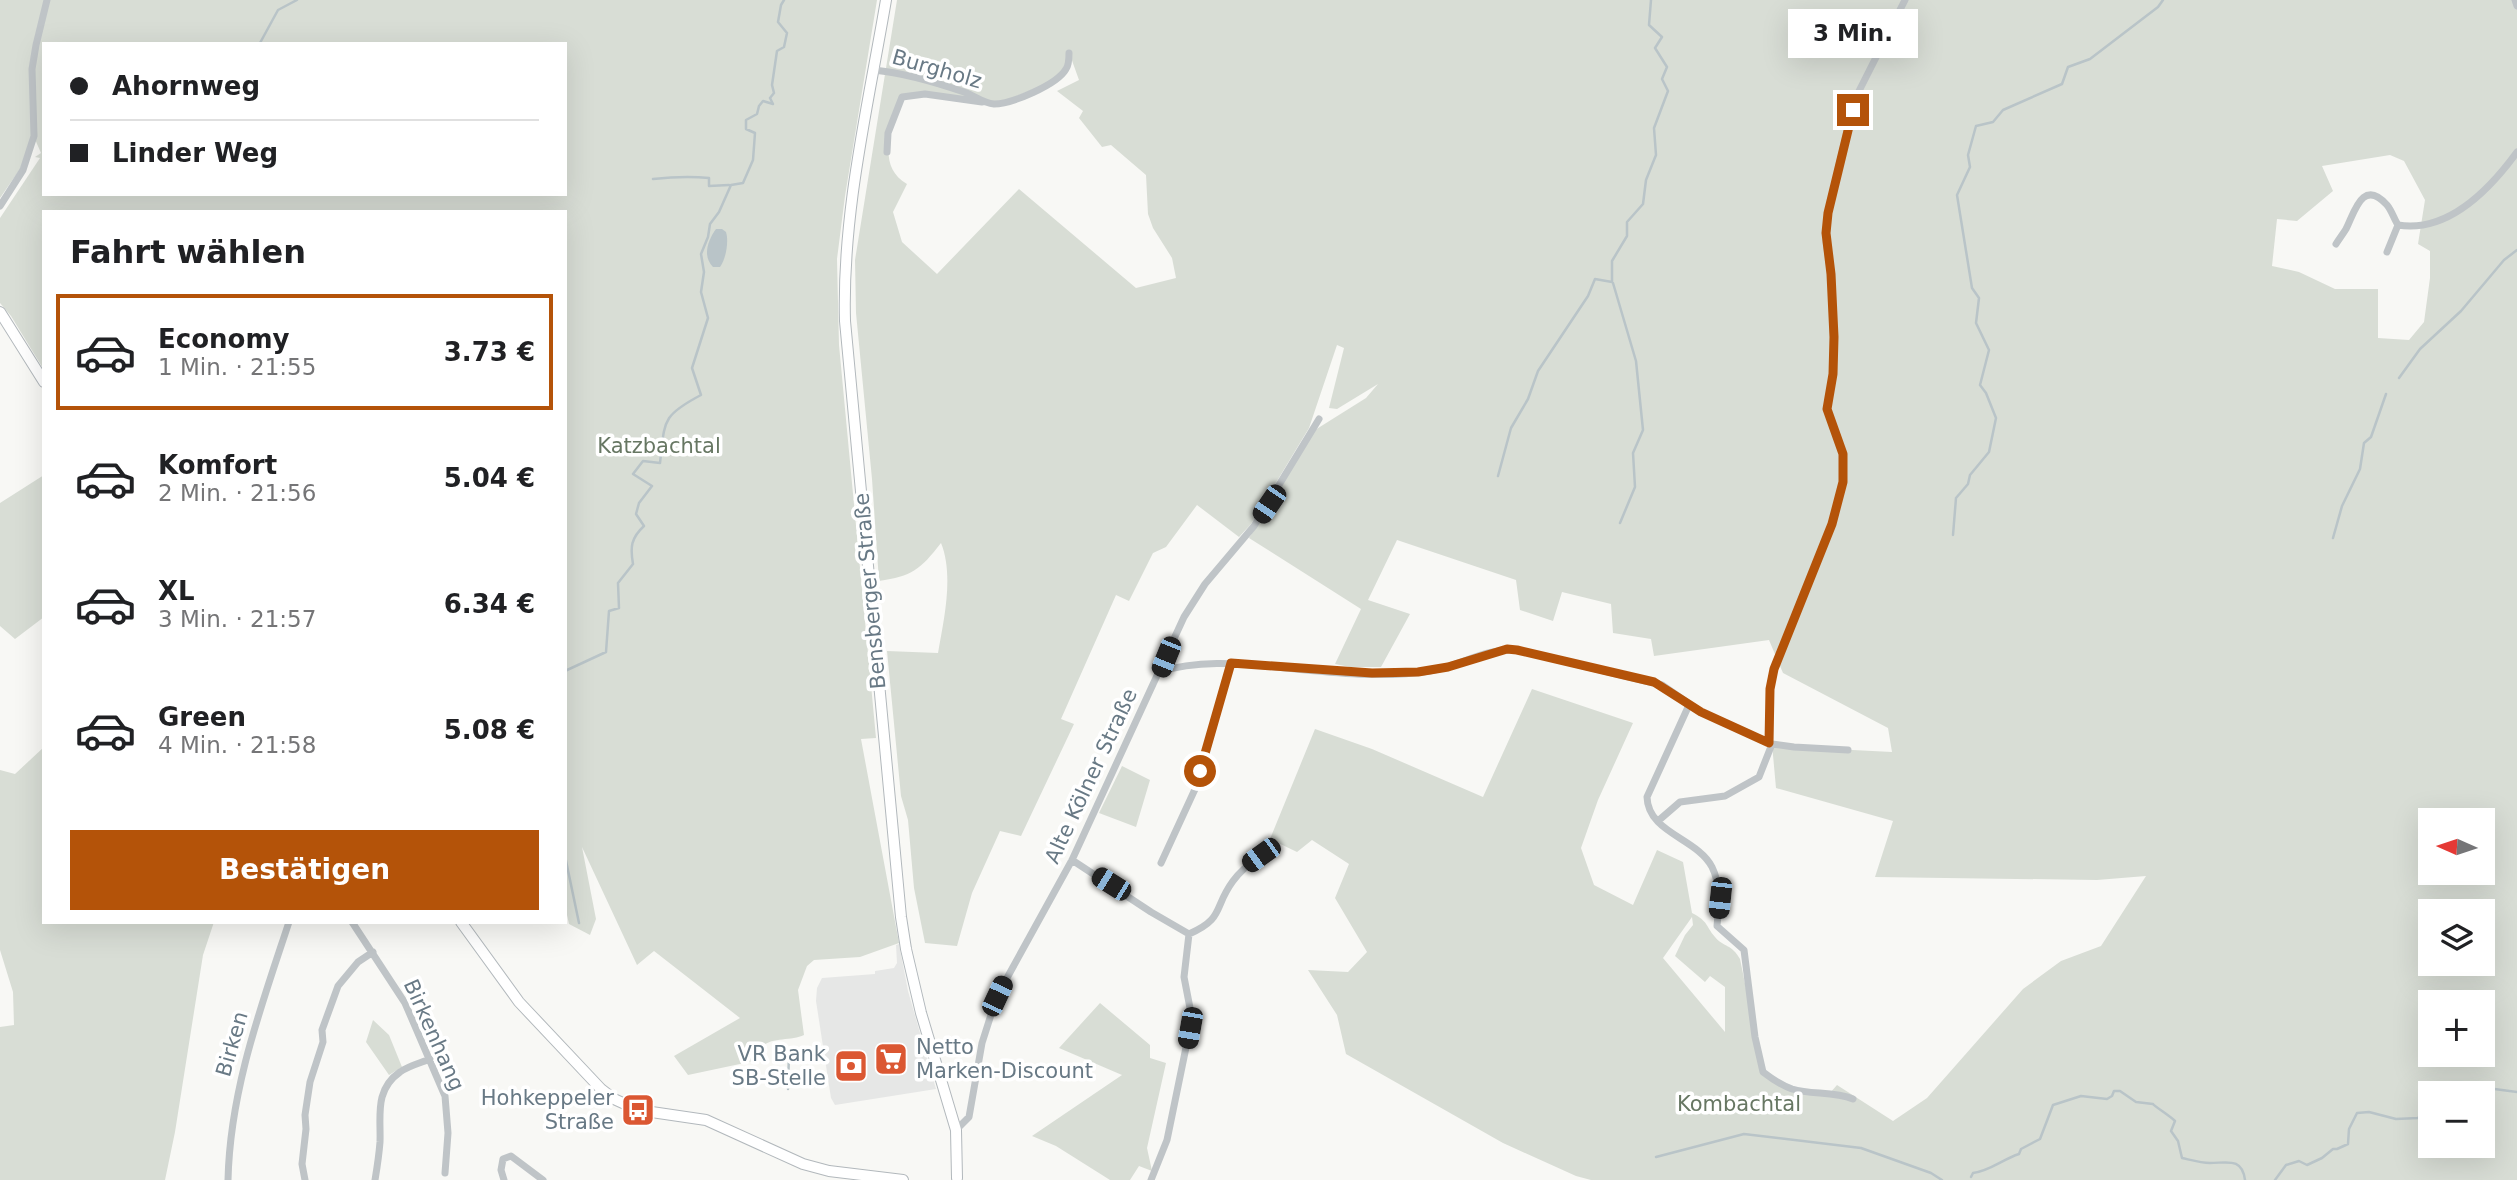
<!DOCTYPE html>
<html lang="de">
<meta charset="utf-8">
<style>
body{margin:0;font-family:"DejaVu Sans",sans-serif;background:#f6f6f6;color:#202124;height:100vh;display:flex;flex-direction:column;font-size:26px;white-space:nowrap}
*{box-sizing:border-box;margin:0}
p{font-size:23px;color:#757577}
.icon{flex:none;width:38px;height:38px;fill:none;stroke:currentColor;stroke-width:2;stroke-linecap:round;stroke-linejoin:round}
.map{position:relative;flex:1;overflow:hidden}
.panel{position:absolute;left:42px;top:210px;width:525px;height:714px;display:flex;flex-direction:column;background:#fff;border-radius:0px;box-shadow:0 7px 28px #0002}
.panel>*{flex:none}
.hud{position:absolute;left:42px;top:42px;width:525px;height:154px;border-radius:0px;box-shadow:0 7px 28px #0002;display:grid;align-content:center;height:154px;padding:0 28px;background:#fff}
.needle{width:46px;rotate:273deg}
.controls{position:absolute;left:2418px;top:808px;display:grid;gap:14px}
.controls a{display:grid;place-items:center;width:77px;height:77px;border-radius:0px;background:#fff;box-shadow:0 7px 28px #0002;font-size:35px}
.end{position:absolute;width:32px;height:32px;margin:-16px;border:9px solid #b45309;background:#fff;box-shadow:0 0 0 4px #fff}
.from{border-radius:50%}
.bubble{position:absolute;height:49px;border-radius:0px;background:#fff;box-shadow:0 7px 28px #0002;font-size:23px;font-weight:600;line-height:49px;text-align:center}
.car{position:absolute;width:21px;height:42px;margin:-21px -10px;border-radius:9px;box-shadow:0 0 5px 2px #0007;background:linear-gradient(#222 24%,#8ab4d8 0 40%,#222 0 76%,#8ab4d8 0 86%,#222 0)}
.hud b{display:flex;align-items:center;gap:24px;height:66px;font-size:26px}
.hud b+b{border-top:2px solid #e0e0e0}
.hud i{width:18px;height:18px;background:#202124}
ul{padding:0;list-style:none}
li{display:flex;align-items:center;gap:21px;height:116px;margin:0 14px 10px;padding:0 14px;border:4px solid transparent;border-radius:0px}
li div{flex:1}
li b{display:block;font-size:26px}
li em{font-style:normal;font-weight:600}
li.selected{border-color:#b45309}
li>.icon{width:63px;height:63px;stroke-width:1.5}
h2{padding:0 28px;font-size:32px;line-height:84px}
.button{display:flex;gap:14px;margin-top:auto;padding:14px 28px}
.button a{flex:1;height:80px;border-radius:0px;background:#b45309;color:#fff;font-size:28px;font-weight:600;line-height:80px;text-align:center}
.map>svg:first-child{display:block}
.built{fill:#e6e7e6}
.green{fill:#d8ddd5;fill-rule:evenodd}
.water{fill:#b9c4c8}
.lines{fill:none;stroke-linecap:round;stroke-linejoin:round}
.stream{stroke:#b9c4c8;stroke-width:2.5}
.secondary-casing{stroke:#b2b8bc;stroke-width:12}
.street{stroke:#bfc4c7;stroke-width:7}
.secondary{stroke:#fff;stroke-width:10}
.route{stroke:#b45309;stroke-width:9}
.labels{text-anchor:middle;stroke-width:7;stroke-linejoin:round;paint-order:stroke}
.street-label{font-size:21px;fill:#687985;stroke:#fff}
.park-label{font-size:21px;fill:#677763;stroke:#fff}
.poi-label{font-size:21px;fill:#687985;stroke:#fff;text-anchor:end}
</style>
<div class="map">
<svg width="2517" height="1180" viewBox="0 0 2517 1180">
<rect width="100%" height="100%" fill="#f8f8f5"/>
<path class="built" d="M899,944L908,991L936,1089L835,1105L831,1098L816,1001L817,988L822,978L875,974V971L894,968L897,963L896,945Z"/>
<path class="green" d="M0,0H877L845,196L837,259L839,345L876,738L861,739L899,943L860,957L814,960L807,966L798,990L804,1035C792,1041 772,1037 763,1046C759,1049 757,1057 754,1061L688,1075L674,1056L740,1018L654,951L637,965L582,847L596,919L590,935L569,924L565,906V212H44V370L11,316L0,303V218L40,158L35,157L41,153L34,137L20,169L0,198ZM44,44H565V194H44Z
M897,0H2513L2517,9V1180H1591L1576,1176L1503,1143L1346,1054L1337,1015L1308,970L1348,972L1367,952L1335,898L1349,864L1312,840L1297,852L1270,839L1315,729L1372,749L1483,797L1532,689L1633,723L1598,800L1581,848L1594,885L1633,905L1657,850L1683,862L1692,913C1709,922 1705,925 1715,937C1723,947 1732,944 1740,959L1763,1072L1794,1089L1830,1093L1837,1085L1893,1121L1927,1098L2023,989L2061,961L2101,946L2146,876L2097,880L1875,877L1893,821L1776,788L1772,744L1794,747L1892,752L1888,728L1783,673L1769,640L1654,656L1651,639L1613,633L1611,604L1562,592L1553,621L1520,610L1516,580L1397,540L1368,600L1410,614L1381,667H1350L1335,664L1361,609L1249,538L1315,430L1366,398L1378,384L1337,409L1329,408L1344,348L1337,345L1309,428L1251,524L1239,537L1197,505L1166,547L1153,553L1129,601L1116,595L1061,719L1074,724L1021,836L1000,831L972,893L957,946L925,943L914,888L908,820L901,796L887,651L938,653C944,619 954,575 941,543C920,570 912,576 879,581L872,479L856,313L855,260ZM1070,55L1079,80L1057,91L1083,111L1079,118L1102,147L1111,145L1146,175L1148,214L1153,228L1172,258L1176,278L1136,288L1019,189L937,274L902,242L893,212L907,184C876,166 892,131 898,103L911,95L997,104L1056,80L1069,62ZM2390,155L2404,161L2425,200L2418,244L2430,251V278L2424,322L2409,340L2378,338V289H2335L2299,272L2272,266L2277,219L2297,221L2333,191L2322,166ZM2431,821H2483V873H2431ZM2431,912H2483V964H2431ZM1692,917L1693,925L1685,935L1675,956L1705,982L1710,976L1725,987V1032L1663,958ZM2431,1003H2483V1055H2431ZM2431,1094H2483V1146H2431Z
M44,475V617L15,639L0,626V503Z
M44,747V922H214L203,955L175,1132L165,1180H0V1027L14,1025L13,992L0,950V770L15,774Z
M1122,766L1150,780L1136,827L1099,813Z
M1100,1003L1150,1045V1058L1166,1063L1147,1148L1152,1171L1139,1166L1130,1180H1110L1056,1146L1032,1136L1122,1075L1059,1048Z
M373,1020L389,1035L402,1067L389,1075L366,1042Z"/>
<path class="water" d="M716,229H722L726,232C729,241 726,259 720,267H713C702,256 708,240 716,229Z"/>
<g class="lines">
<path class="stream" d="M252,44L260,43L278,10L297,0
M653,179C671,177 690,176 709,178V186L729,185
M1613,283L1636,361L1643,430L1633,453L1635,487L1620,523
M2399,378L2420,349L2461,311L2504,260L2517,250
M1498,476L1511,428L1528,399L1538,371L1588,296L1595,279L1612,282V261L1627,236V222L1643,204L1646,180L1656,155L1654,128L1668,91L1662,79L1667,67L1655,48L1662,37L1649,25L1651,0
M1953,535L1956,498L1968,484L1970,475L1989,452L1996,418L1986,393L1980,385L1989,350L1976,323L1979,298L1972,288L1957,195L1970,167L1968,155L1976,126L1993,122L2003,110L2062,84L2068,67L2090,59L2158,7L2163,0
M2333,538L2342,506L2360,469L2364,443L2371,437L2386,394
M565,671L606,652L609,611L619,608L618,583L633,564C630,547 631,538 644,526L636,514L639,503L652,486L633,474L643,461L660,463C665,421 661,416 701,395L692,368L708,318L701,292L704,272L701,254L708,237L710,224L719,212L731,185L743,183L753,160L755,133L746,129V120L757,114L759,106L763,101L773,104L770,98L774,93L772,85L777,51L784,47L787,33L778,22L781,5L784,0
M565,856L579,923
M788,1089L789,1053
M2474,1094L2487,1088L2517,1092
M1656,1157L1744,1134L1861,1148L1931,1173L1942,1180
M1971,1177L1973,1173C1990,1171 2003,1159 2019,1154L2021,1149L2040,1139L2053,1105L2081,1096L2107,1099L2112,1096L2114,1091H2120L2136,1102L2153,1104C2154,1106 2170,1116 2175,1121L2171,1131L2178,1141L2182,1158C2191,1160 2201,1163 2210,1163C2227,1163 2242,1157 2245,1180
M2275,1180L2286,1165L2299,1161L2307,1165L2322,1158L2333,1149H2337L2348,1144L2349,1129L2357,1113L2369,1112L2396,1119L2418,1118L2423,1112L2431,1110"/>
<defs>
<path id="secondary" d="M886,0C868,106 842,213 845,321L901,917L906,949L921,1013L956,1130L957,1178
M0,312L44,382
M461,922L519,1002L601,1089L614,1099L638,1110L706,1120L803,1164L829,1171L903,1180"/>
</defs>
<use href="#secondary" class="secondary-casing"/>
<path class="street" d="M2515,0L2517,6
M874,70C904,73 935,82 964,92C973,95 983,103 994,104C1011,104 1057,85 1066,69C1069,65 1069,59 1069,53
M887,152L888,133L902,97L925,94L982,102
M0,206L23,170L34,136L32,69L36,45L47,0
M2336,244C2339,239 2343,234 2346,229C2354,214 2362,177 2387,205C2392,211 2394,219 2398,225
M2387,252L2398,225C2448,233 2490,189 2517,152
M1159,672C1196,660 1237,663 1276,667C1325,672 1380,679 1430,671C1459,666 1488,647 1517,650L1662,685L1701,712L1772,744L1794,747L1848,750
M1689,705L1647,797C1648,833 1697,838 1712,867C1721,885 1719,906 1717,926L1744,950L1755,1037L1763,1072C1772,1079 1781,1085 1792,1089C1812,1095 1833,1091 1853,1099
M1769,742L1770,689L1774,669L1832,524L1843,482V454L1827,409L1833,374L1834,353L1831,274L1826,242L1828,213L1848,127L1858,93L1905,0
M1658,821L1680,802L1725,796L1759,777L1772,744
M1072,860L1151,912L1189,934
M1161,863L1196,787L1231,663
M352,922L405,1003L445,1096L448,1133L445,1173
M1189,934C1225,918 1213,908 1233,881C1241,870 1250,863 1261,855
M956,1130L969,1117L982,1043L997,996L1072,860L1184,617L1205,584L1254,526L1319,419
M228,1180C230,1090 261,1007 289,922
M305,1180L302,1164L306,1129L305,1115L310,1082L323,1042L322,1030L338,986L358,962L373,952
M375,1180C377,1168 379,1155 380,1142C381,1117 374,1090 400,1072C408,1066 420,1063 430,1059
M504,1180L501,1170L503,1159L511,1156L543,1180
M1151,1180L1167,1140L1190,1028V1008L1184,977L1189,934"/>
<use href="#secondary" class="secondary"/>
</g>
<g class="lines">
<path class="route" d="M1200,771L1231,663L1372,673L1418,672L1448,667L1507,649L1517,650L1654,682L1701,712L1769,743L1770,689L1774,669L1832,524L1843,482V454L1827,409L1833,374L1834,337L1831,274L1826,233L1828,213L1853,110"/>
</g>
<defs>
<symbol id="supermarket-square" viewBox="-11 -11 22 22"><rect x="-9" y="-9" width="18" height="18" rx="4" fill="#db5732" stroke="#fff"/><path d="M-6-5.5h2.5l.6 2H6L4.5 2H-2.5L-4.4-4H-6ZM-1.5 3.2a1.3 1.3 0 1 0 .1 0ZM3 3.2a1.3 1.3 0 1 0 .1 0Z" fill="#fff"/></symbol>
<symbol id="bank-square" viewBox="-11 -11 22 22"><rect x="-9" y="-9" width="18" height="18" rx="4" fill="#db5732" stroke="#fff"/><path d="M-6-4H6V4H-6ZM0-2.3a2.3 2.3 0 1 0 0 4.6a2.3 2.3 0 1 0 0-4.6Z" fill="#fff"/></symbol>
<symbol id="bus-square" viewBox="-11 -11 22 22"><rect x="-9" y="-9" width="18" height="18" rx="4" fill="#db5732" stroke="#fff"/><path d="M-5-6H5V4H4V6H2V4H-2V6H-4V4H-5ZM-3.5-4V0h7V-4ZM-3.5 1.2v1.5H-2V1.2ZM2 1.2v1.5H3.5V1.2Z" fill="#fff"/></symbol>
</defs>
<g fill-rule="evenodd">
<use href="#supermarket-square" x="872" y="1040" width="38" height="38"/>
<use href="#bank-square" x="832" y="1047" width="38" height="38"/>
<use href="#bus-square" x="619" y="1091" width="38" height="38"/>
</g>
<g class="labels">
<g class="street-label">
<text transform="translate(937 69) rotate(16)" y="7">Burgholz</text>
<text transform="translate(870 591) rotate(-95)" y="7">Bensberger Straße</text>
<text transform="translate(1091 776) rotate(-65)" y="7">Alte Kölner Straße</text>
<text transform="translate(434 1035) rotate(66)" y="7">Birkenhang</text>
<text transform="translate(232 1044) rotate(-74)" y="7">Birken</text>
</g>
<g class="park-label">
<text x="659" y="453">Katzbachtal</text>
<text x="1739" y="1111">Kombachtal</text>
</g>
<g class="poi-label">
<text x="916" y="1054" text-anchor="start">Netto<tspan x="916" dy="24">Marken-Discount</tspan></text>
<text x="826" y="1061">VR Bank<tspan x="826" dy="24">SB-Stelle</tspan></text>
<text x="614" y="1105">Hohkeppeler<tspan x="614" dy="24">Straße</tspan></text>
</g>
</g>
</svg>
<div class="controls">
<a><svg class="needle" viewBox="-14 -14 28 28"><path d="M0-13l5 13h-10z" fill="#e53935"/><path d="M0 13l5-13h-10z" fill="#757577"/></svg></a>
<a><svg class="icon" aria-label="layers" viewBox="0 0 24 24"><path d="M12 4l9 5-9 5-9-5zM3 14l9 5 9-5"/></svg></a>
<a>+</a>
<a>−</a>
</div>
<i class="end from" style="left:1200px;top:771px"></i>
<i class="end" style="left:1853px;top:110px"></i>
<div class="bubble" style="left:1788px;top:9px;width:130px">3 Min.</div>
<i class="car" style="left:1269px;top:504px;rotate:214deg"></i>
<i class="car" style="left:1166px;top:657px;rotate:202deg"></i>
<i class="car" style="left:1261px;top:855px;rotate:234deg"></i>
<i class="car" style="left:1111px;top:884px;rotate:302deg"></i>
<i class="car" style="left:1720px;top:898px;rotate:186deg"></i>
<i class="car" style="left:997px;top:996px;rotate:25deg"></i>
<i class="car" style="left:1190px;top:1028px;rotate:190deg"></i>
<div class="hud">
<b><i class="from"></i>Ahornweg</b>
<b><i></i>Linder Weg</b>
</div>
<section class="panel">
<h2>Fahrt wählen</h2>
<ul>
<li class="selected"><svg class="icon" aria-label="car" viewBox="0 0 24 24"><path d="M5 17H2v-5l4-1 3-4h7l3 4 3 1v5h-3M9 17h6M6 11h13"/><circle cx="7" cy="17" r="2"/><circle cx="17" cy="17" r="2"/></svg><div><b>Economy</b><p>1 Min. · 21:55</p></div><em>3.73 €</em></li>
<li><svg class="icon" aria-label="car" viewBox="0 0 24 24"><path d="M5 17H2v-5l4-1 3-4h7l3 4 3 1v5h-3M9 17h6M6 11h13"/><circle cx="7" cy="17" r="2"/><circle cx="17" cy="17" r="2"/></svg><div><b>Komfort</b><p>2 Min. · 21:56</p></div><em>5.04 €</em></li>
<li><svg class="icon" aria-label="car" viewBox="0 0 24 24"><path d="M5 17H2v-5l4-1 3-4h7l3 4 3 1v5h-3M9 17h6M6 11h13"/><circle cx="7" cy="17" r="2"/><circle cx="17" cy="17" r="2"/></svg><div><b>XL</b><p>3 Min. · 21:57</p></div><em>6.34 €</em></li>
<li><svg class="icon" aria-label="car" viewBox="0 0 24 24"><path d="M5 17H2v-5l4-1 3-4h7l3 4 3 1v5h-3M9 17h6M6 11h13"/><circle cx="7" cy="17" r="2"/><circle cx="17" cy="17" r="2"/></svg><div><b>Green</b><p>4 Min. · 21:58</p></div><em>5.08 €</em></li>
</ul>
<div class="button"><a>Bestätigen</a></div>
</section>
</div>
